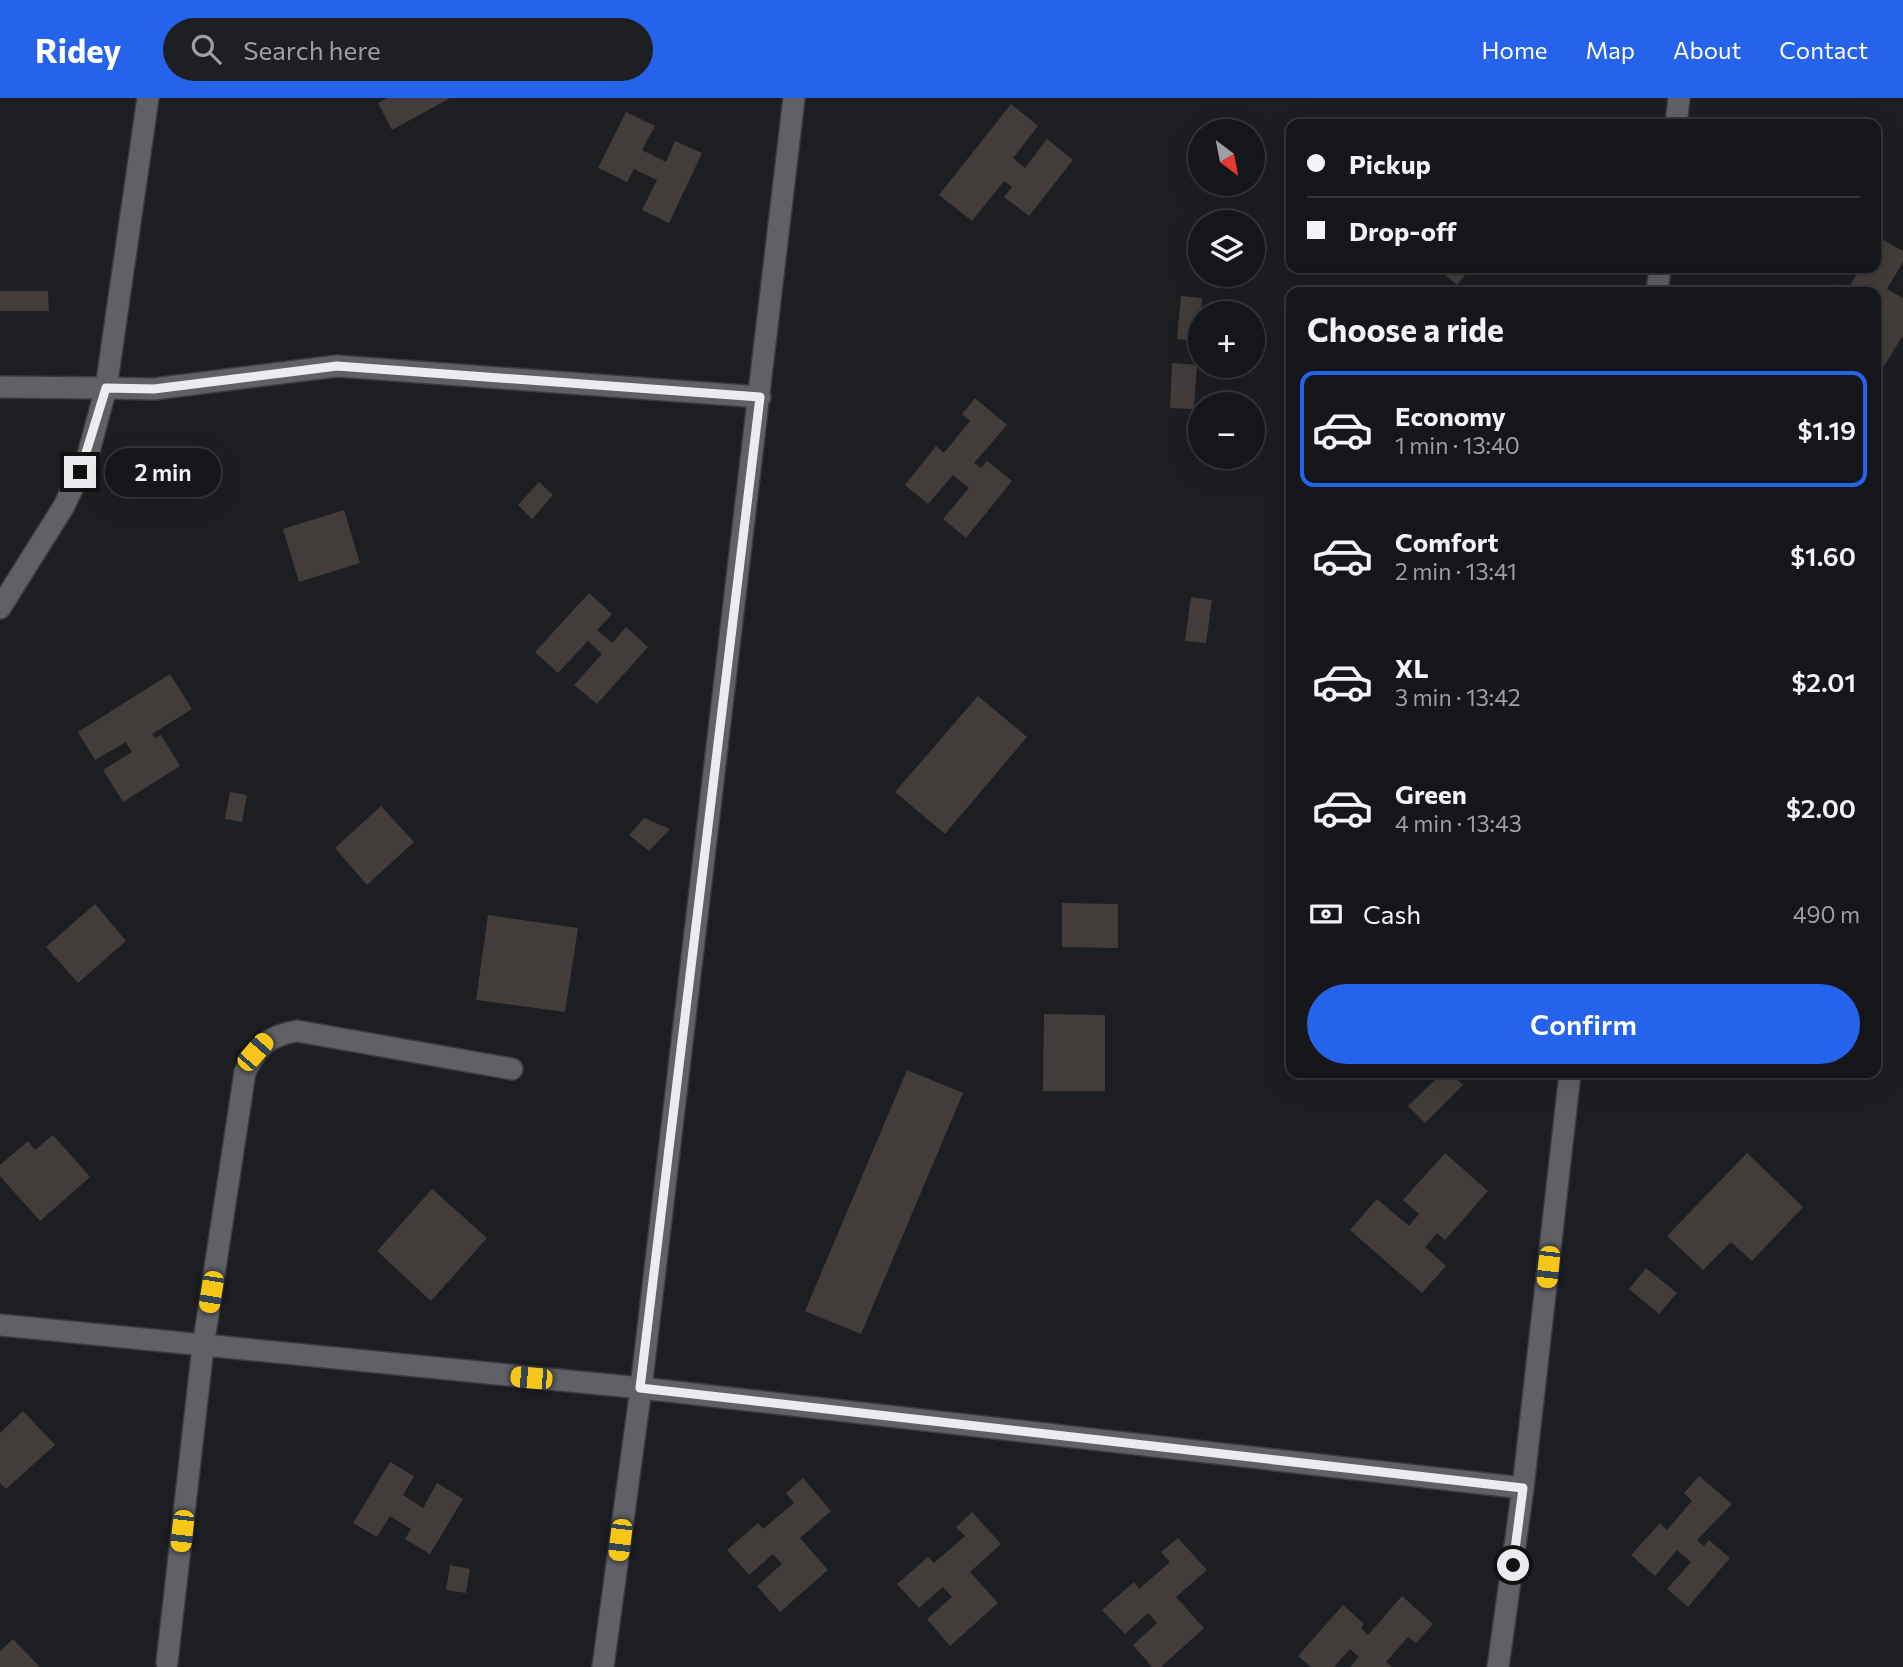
<!DOCTYPE html>
<meta charset="utf-8">
<style>
body{margin:0;font-family:Commissioner,sans-serif;background:#1e1f23;color:#f1f3f6;height:100vh;display:flex;flex-direction:column;font-size:26px;white-space:nowrap}
*{box-sizing:border-box;margin:0}
p{font-size:23px;color:#9d9fa2}
.icon{flex:none;width:38px;height:38px;fill:none;stroke:currentColor;stroke-width:2;stroke-linecap:round;stroke-linejoin:round}
.map{position:relative;flex:1;overflow:hidden}
.drawer{position:absolute;left:1286px;top:189px;width:595px;height:791px;display:flex;flex-direction:column;background:#15161a;border-radius:14px;box-shadow:0 7px 28px #0002,0 0 0 2px #343539}
.drawer>*{flex:none}
.top-card{position:absolute;left:1286px;top:21px;width:595px;height:154px;border-radius:14px;box-shadow:0 7px 28px #0002,0 0 0 2px #343539;display:grid;align-content:center;height:154px;padding:0 21px;background:#15161a}
.needle{width:46px;rotate:148deg}
.tools{position:absolute;left:1188px;top:21px;display:grid;gap:14px}
.tools a{display:grid;place-items:center;width:77px;height:77px;border-radius:50%;background:#15161a;box-shadow:0 7px 28px #0002,0 0 0 2px #343539;font-size:35px}
.end{position:absolute;width:32px;height:32px;margin:-16px;border:9px solid #ebecef;background:#111;box-shadow:0 0 0 4px #111}
.from{border-radius:50%}
.bubble{position:absolute;height:49px;border-radius:24px;background:#15161a;box-shadow:0 7px 28px #0002,0 0 0 2px #343539;font-size:23px;font-weight:600;line-height:49px;text-align:center}
.car{position:absolute;width:21px;height:42px;margin:-21px -10px;border-radius:9px;box-shadow:0 0 5px 2px #0007;background:linear-gradient(#f5c518 24%,#345 0 40%,#f5c518 0 76%,#345 0 86%,#f5c518 0)}
.top-card b{display:flex;align-items:center;gap:24px;height:66px;font-size:26px}
.top-card b+b{border-top:2px solid #343539}
.top-card i{width:18px;height:18px;background:#f1f3f6}
ul{padding:0;list-style:none}
li{display:flex;align-items:center;gap:21px;height:116px;margin:0 14px 10px;padding:0 7px;border:4px solid transparent;border-radius:14px}
li div{flex:1}
li b{display:block;font-size:26px}
li em{font-style:normal;font-weight:600}
li.selected{border-color:#2563eb}
li>.icon{width:63px;height:63px;stroke-width:1.5}
h2{padding:0 21px;font-size:32px;line-height:84px}
.pay{display:flex;align-items:center;gap:18px;height:77px;padding:0 21px;font-size:26px}
.pay p{margin-inline-start:auto}
.primary-button{display:flex;gap:14px;margin-top:auto;padding:14px 21px}
.primary-button a{flex:1;height:80px;border-radius:42px;background:#2563eb;color:#fff;font-size:28px;font-weight:600;line-height:80px;text-align:center}
header{display:flex;align-items:center;gap:42px;box-sizing:border-box;height:98px;padding:0 35px;background:#2563eb;color:#fff}
header strong{font-size:33px}
nav{display:flex;gap:38px;margin-inline-start:auto;font-size:24px}
.search{width:490px;height:63px;background:#1e1f23;display:flex;align-items:center;gap:18px;box-sizing:border-box;padding:0 24px;border-radius:38px;color:#9d9fa2;font-size:26px}
.map>svg:first-child{display:block}
.building{fill:#423d3a}
.lines{fill:none;stroke-linecap:round;stroke-linejoin:round}
.minor-casing{stroke:#393a3e;stroke-width:24}
.minor{stroke:#5f6166;stroke-width:21}
.route{stroke:#ebecef;stroke-width:9}
</style>
<header>
<strong>Ridey</strong>
<div class="search"><svg class="icon" aria-label="search" viewBox="0 0 24 24"><circle cx="10" cy="10" r="6"/><path d="M15 15l6 6"/></svg>Search here</div>
<nav><a>Home</a><a>Map</a><a>About</a><a>Contact</a></nav>
</header>
<div class="map">
<svg width="1903" height="1569" viewBox="0 0 1903 1569">
<rect width="100%" height="100%" fill="#1c1e22"/>
<path class="building" d="M387,0H450L392,32L378,5Z
M1011,6L1038,28L1013,60L1025,70L1047,41L1073,62L1029,118L1004,99L1012,89L1004,83L972,123L939,97Z
M626,14L655,28L642,52L666,64L675,43L702,55L669,125L642,112L657,82L634,71L627,84L598,70Z
M1876,138L1903,153V164L1887,191L1903,200V237L1880,275L1876,272V194H1831L1836,186L1847,193L1860,170H1876Z
M1437,170H1471L1457,187Z
M0,193H48L49,213H0Z
M1181,198L1202,200L1197,243L1177,241Z
M1172,265L1197,267L1194,311L1170,310Z
M975,300L1007,327L974,365L981,370L987,363L1012,383L966,440L943,421L969,390L953,377L928,406L905,387L936,348L944,355L970,323L962,316Z
M539,384L553,397L532,421L518,407Z
M344,412L360,465L299,484L283,431Z
M589,495L612,516L597,532L612,545L626,529L648,549L597,606L574,587L602,556L588,543L558,575L535,554Z
M1191,499L1212,502L1206,545L1185,543Z
M170,576L192,611L152,636L155,640L161,637L180,668L123,704L103,672L132,654L126,644L95,662L78,634Z
M978,598L1027,639L945,736L895,694Z
M230,694L247,697L242,724L225,721Z
M381,708L414,744L367,787L335,750Z
M644,720L670,731L649,753L629,737Z
M1062,805L1118,806V850L1062,849Z
M95,806L126,843L78,885L46,849Z
M488,817L578,830L565,914L476,902Z
M1044,916L1105,917V993H1043Z
M907,972L963,995L861,1236L805,1213Z
M1442,975H1451L1463,987L1425,1025L1408,1008Z
M53,1037L90,1079L40,1123L0,1078V1067L28,1043L35,1052Z
M1445,1055L1488,1093L1445,1142L1437,1135L1425,1149L1446,1168L1422,1195L1350,1132L1377,1101L1409,1128L1419,1116L1403,1102Z
M1747,1055L1803,1109L1752,1163L1731,1144L1703,1172L1667,1138Z
M432,1091L487,1140L431,1203L377,1153Z
M1646,1170L1677,1195L1659,1216L1629,1191Z
M23,1313L55,1347L6,1391L0,1385V1335Z
M390,1364L414,1378L403,1397L423,1410L437,1385L463,1401L430,1456L405,1441L411,1431L390,1418L377,1439L353,1425Z
M1699,1378L1732,1406L1697,1442L1704,1448L1709,1442L1730,1460L1688,1509L1667,1491L1691,1464L1677,1452L1655,1478L1631,1457L1660,1425L1667,1432L1692,1403L1684,1395Z
M803,1380L831,1413L800,1440L828,1472L780,1514L757,1488L782,1466L773,1456L749,1477L727,1452L758,1425L763,1431L794,1405L786,1395Z
M972,1414L1001,1446L970,1474L998,1505L950,1548L927,1521L952,1499L943,1489L919,1510L897,1486L928,1459L934,1465L965,1438L956,1429Z
M1178,1440L1207,1472L1176,1499L1204,1530L1161,1569H1152L1133,1547L1157,1525L1148,1515L1125,1536L1102,1512L1134,1484L1139,1491L1170,1464L1161,1454Z
M450,1467L470,1471L466,1495L446,1492Z
M1402,1498L1433,1526L1416,1545L1408,1539L1386,1564L1392,1569H1350L1359,1559L1350,1551L1334,1569H1311L1298,1558L1343,1507L1364,1526L1361,1530L1368,1537Z
M13,1541L40,1569H0V1553Z"/>
<g class="lines">
<defs>
<path id="minor" d="M1676,26L1679,0
M1657,194L1660,170
M0,289L106,290L148,0
M0,510L64,408L88,357L106,290L154,291L337,268L760,299
M0,1227L641,1290L1523,1390
M167,1564L203,1249L245,974C258,948 268,938 297,933L512,971
M603,1569L641,1290L794,0
M1498,1569L1523,1390L1570,975"/>
</defs>
<use href="#minor" class="minor-casing"/>
<use href="#minor" class="minor"/>
</g>
<g class="lines">
<path class="route" d="M80,374L106,290L154,291L337,268L760,299L640,1290L1523,1390L1513,1467"/>
</g>
</svg>
<div class="tools">
<a><svg class="needle" viewBox="-14 -14 28 28"><path d="M0-13l5 13h-10z" fill="#e53935"/><path d="M0 13l5-13h-10z" fill="#9d9fa2"/></svg></a>
<a><svg class="icon" aria-label="layers" viewBox="0 0 24 24"><path d="M12 4l9 5-9 5-9-5zM3 14l9 5 9-5"/></svg></a>
<a>+</a>
<a>−</a>
</div>
<i class="end from" style="left:1513px;top:1467px"></i>
<i class="end" style="left:80px;top:374px"></i>
<div class="bubble" style="left:105px;top:350px;width:116px">2 min</div>
<i class="car" style="left:255px;top:954px;rotate:41deg"></i>
<i class="car" style="left:1548px;top:1169px;rotate:186deg"></i>
<i class="car" style="left:211px;top:1194px;rotate:189deg"></i>
<i class="car" style="left:531px;top:1280px;rotate:275deg"></i>
<i class="car" style="left:182px;top:1433px;rotate:186deg"></i>
<i class="car" style="left:620px;top:1442px;rotate:187deg"></i>
<div class="top-card">
<b><i class="from"></i>Pickup</b>
<b><i></i>Drop-off</b>
</div>
<section class="drawer">
<h2>Choose a ride</h2>
<ul>
<li class="selected"><svg class="icon" aria-label="car" viewBox="0 0 24 24"><path d="M5 17H2v-5l4-1 3-4h7l3 4 3 1v5h-3M9 17h6M6 11h13"/><circle cx="7" cy="17" r="2"/><circle cx="17" cy="17" r="2"/></svg><div><b>Economy</b><p>1 min · 13:40</p></div><em>$1.19</em></li>
<li><svg class="icon" aria-label="car" viewBox="0 0 24 24"><path d="M5 17H2v-5l4-1 3-4h7l3 4 3 1v5h-3M9 17h6M6 11h13"/><circle cx="7" cy="17" r="2"/><circle cx="17" cy="17" r="2"/></svg><div><b>Comfort</b><p>2 min · 13:41</p></div><em>$1.60</em></li>
<li><svg class="icon" aria-label="car" viewBox="0 0 24 24"><path d="M5 17H2v-5l4-1 3-4h7l3 4 3 1v5h-3M9 17h6M6 11h13"/><circle cx="7" cy="17" r="2"/><circle cx="17" cy="17" r="2"/></svg><div><b>XL</b><p>3 min · 13:42</p></div><em>$2.01</em></li>
<li><svg class="icon" aria-label="car" viewBox="0 0 24 24"><path d="M5 17H2v-5l4-1 3-4h7l3 4 3 1v5h-3M9 17h6M6 11h13"/><circle cx="7" cy="17" r="2"/><circle cx="17" cy="17" r="2"/></svg><div><b>Green</b><p>4 min · 13:43</p></div><em>$2.00</em></li>
</ul>
<div class="pay"><svg class="icon" aria-label="cash" viewBox="0 0 24 24"><path d="M3 7h18v10H3z"/><circle cx="12" cy="12" r="2"/></svg>Cash<p>490 m</p></div>
<div class="primary-button"><a>Confirm</a></div>
</section>
</div>
